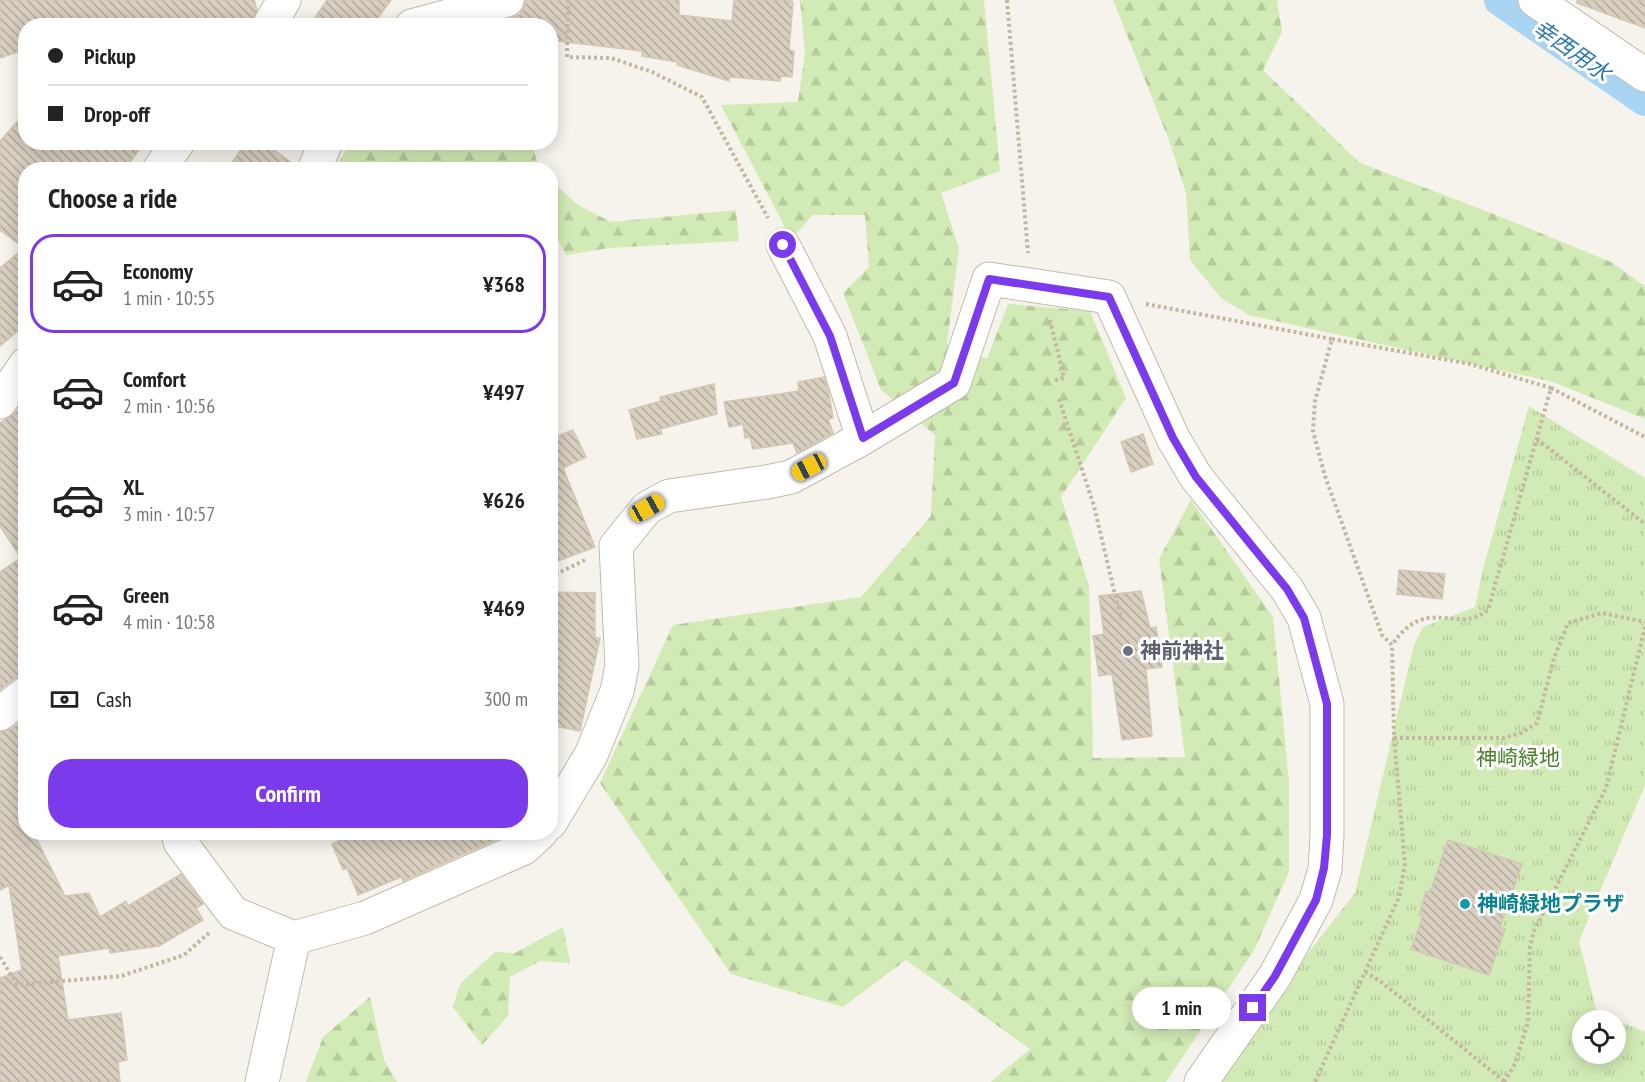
<!DOCTYPE html>
<meta charset="utf-8">
<style>
body{margin:0;font-family:"PT Sans Narrow","Noto Sans JP",sans-serif;background:#f2f2f2;color:#222;height:100vh;display:flex;flex-direction:column;font-size:22px;white-space:nowrap}
*{box-sizing:border-box;margin:0}
p{font-size:20px;color:#767676}
.icon{flex:none;width:33px;height:33px;fill:none;stroke:currentColor;stroke-width:2;stroke-linecap:round;stroke-linejoin:round}
.map{position:relative;flex:1;overflow:hidden}
.sheet{position:absolute;left:18px;top:162px;width:540px;height:678px;display:flex;flex-direction:column;background:#fff;border-radius:24px;box-shadow:0 3px 15px #0003}
.sheet>*{flex:none}
.guide{position:absolute;left:18px;top:18px;width:540px;height:132px;border-radius:24px;box-shadow:0 3px 15px #0003;display:grid;align-content:center;height:132px;padding:0 30px;background:#fff}
.buttons{position:absolute;left:1572px;top:1010px;display:grid;gap:12px}
.buttons a{display:grid;place-items:center;width:54px;height:54px;border-radius:50%;background:#fff;box-shadow:0 3px 15px #0003;font-size:30px}
.end{position:absolute;width:27px;height:27px;margin:-14px;border:8px solid #7c3aed;background:#fff;box-shadow:0 0 0 3px #fff}
.from{border-radius:50%}
.bubble{position:absolute;height:42px;border-radius:21px;background:#fff;box-shadow:0 3px 15px #0003;font-size:20px;font-weight:700;line-height:42px;text-align:center}
.car{position:absolute;width:18px;height:36px;margin:-18px -9px;border-radius:8px;box-shadow:0 0 4px 2px #0007;background:linear-gradient(#f5c518 24%,#345 0 40%,#f5c518 0 76%,#345 0 86%,#f5c518 0)}
.guide b{display:flex;align-items:center;gap:21px;height:57px;font-size:22px}
.guide b+b{border-top:2px solid #e0e0e0}
.guide i{width:15px;height:15px;background:#222}
ul{padding:0;list-style:none}
li{display:flex;align-items:center;gap:18px;height:99px;margin:0 12px 9px;padding:0 18px;border:3px solid transparent;border-radius:24px}
li div{flex:1}
li b{display:block;font-size:22px}
li em{font-style:normal;font-weight:700}
li.current{border-color:#7c3aed}
li>.icon{width:54px;height:54px;stroke-width:1.5}
h2{padding:0 30px;font-size:27px;line-height:72px}
.pay{display:flex;align-items:center;gap:15px;height:66px;padding:0 30px;font-size:22px}
.pay p{margin-inline-start:auto}
.action{display:flex;gap:12px;margin-top:auto;padding:12px 30px}
.action a{flex:1;height:69px;border-radius:24px;background:#7c3aed;color:#fff;font-size:24px;font-weight:700;line-height:69px;text-align:center}
.map>svg:first-child{display:block}
.forest{fill:url(#forest-firs)}
.park{fill:url(#park-tufts)}
.lines{fill:none;stroke-linecap:round;stroke-linejoin:round}
.canal{stroke:#a9d4f2;stroke-width:32}
.building{fill:url(#building-back-hatch);stroke:#d3c7b4;stroke-width:1.5}
.minor-casing{stroke:#c2bbae;stroke-width:35}
.path{stroke:#c4b79f;stroke-width:4;stroke-dasharray:3 3;stroke-linecap:butt}
.minor{stroke:#fff;stroke-width:33}
.route{stroke:#7c3aed;stroke-width:8}
.worship-dot{fill:#6b7280;stroke:#fff;stroke-width:2}
.culture-dot{fill:#0f9aa8;stroke:#fff;stroke-width:2}
.labels{text-anchor:middle;stroke-width:6;stroke-linejoin:round;paint-order:stroke}
.worship-label{font-size:21px;font-weight:bold;fill:#5b616d;stroke:#fff;text-anchor:start}
.park-label{font-size:21px;fill:#4a7f2a;stroke:#fff}
.culture-label{font-size:21px;font-weight:bold;fill:#0d838f;stroke:#fff;text-anchor:start}
.water-label{font-size:22px;font-style:italic;fill:#2e7ab2;stroke:#fff}
</style>
<div class="map">
<svg width="1645" height="1082" viewBox="0 0 1645 1082">
<defs>
<pattern id="forest-firs" width="22" height="20" patternUnits="userSpaceOnUse" patternTransform="scale(1.5)"><rect width="22" height="20" fill="#d2eab5"/><path d="M5 1l3.5 6h-7zM16 11l3.5 6h-7z" fill="#b6ca9c"/></pattern>
<pattern id="park-tufts" width="24" height="20" patternUnits="userSpaceOnUse" patternTransform="scale(1.5)"><rect width="24" height="20" fill="#d2eab5"/><path d="M3 7l-1-3M5 7V3M7 7l1-3M15 17l-1-3M17 17v-4M19 17l1-3" fill="none" stroke="#b6ca9c"/></pattern>
<pattern id="building-back-hatch" width="6" height="6" patternUnits="userSpaceOnUse" patternTransform="scale(1.5)"><rect width="6" height="6" fill="#d8cfc1"/><path d="M-1 5l2 2M0 0l6 6M5-1l2 2" fill="none" stroke="#b1aa9e"/></pattern>
</defs>
<rect width="100%" height="100%" fill="#f6f3ec"/>
<path class="forest" d="M800,0H984L1000,171L941,193L959,249L947,344L987,359L1008,304L1090,311L1126,398L1061,497L1089,586L1093,758L1185,757L1159,559L1191,500L1273,617L1289,781V872L1254,950L1166,1082H990L1030,1049L906,960L843,1007L731,974L600,783L673,625L861,597L931,516L935,435L881,390L843,293L869,267L865,215H813L791,239L721,105L798,102L805,52Z
M1113,0H1277L1282,32L1263,70L1360,163L1499,216L1611,262L1645,286V419L1553,382L1249,315L1221,298L1190,260L1186,193L1169,140Z
M350,143H532L539,169H335Z
M550,180L578,205L611,222L736,210L739,241L609,248L566,255L551,227Z
M563,927L570,963L540,961L510,977L508,1016L482,1045L453,1007L460,984L495,952L515,953Z
M370,997L384,1060L397,1082H306L323,1037Z"/>
<path class="park" d="M1529,406L1645,478V785L1579,941L1597,1013L1615,1020H1582V1053H1616V1020L1645,1032V1082H1207L1355,893L1414,645L1423,627L1475,607L1483,569Z"/>
<g class="lines">
<path class="canal" d="M1500,0L1645,100"/>
</g>
<path class="building" d="M0,0H254L257,10L250,26H26V49L0,58Z
M327,0H391L372,26H309Z
M525,0H679V15L732,21L734,0H789L793,2L789,50L794,51L792,77L781,76L780,81L729,77V81L677,65L678,62L642,56V51L550,40V26H485L512,18L520,14L525,5Z
M1577,0H1645V28L1577,3Z
M26,112V142H145L124,170H26V324L0,346V268L24,248L0,230V141Z
M246,142H263L296,166V170H227Z
M824,377L829,394L833,418L828,419L833,433L797,453L793,443L753,449L750,437L745,438L743,424L729,427L724,402L799,391L798,382Z
M714,384L717,414L660,429L662,434L637,439L629,410L661,401L660,397Z
M26,400V675L15,678L0,690V572L21,558L0,526V423L15,413Z
M573,430L586,457L563,468L595,547L550,564V439Z
M1143,434L1153,464L1131,472L1121,442Z
M1399,570L1445,574L1442,599L1397,594Z
M1141,591L1150,628L1156,627L1162,667L1146,669L1152,736L1122,740L1112,674L1099,676L1093,636L1104,634L1099,596Z
M550,592L595,593V638H600L580,731L550,725Z
M26,718V832H33L65,896L89,893L100,917L126,901L128,906L181,874L203,904L196,908L203,920L159,946L110,953L109,948L58,956L68,1020L121,1013L127,1060L118,1062L120,1082H0V978L22,970L9,885L0,890V732L11,729Z
M359,832H513L403,881L401,877L358,895L347,868L343,870L332,844Z
M1448,840L1522,864L1500,927L1505,929L1489,975L1411,949L1423,916L1419,915L1426,892L1430,893Z"/>
<g class="lines">
<defs>
<path id="minor" d="M1535,0L1645,75
M269,26L284,0
M412,26L507,0
M159,170L178,142
M314,170L326,142
M783,245L830,336L863,438
M0,402L26,364
M0,714L26,693
M550,823L591,755L617,691L622,666L616,546L647,508L669,496L767,482L791,477L863,438L954,383L989,279L1109,297L1173,438L1196,477L1287,589L1304,618L1327,704V835L1325,869L1316,900L1275,976L1201,1082
M178,832L180,842L233,913L294,938L365,918L524,848L541,832
M262,1082L294,938"/>
</defs>
<use href="#minor" class="minor-casing"/>
<path class="path" d="M568,0L567,57L611,58L652,72L702,97L768,218
M1007,0L1028,253
M1146,304L1332,339L1315,401L1313,431L1325,476L1382,635L1392,645L1394,738L1405,864L1399,897L1315,1082
M1050,320L1064,378L1055,380
M1332,339L1470,364L1551,388L1488,610C1455,636 1427,593 1392,645
M1551,388L1645,437
M1059,399L1094,506L1121,620
M1537,439L1645,524
M550,577L585,560
M1394,738H1504L1521,733L1537,723L1554,658L1568,623L1602,613L1645,622
M0,957L17,985L121,976L184,955L209,933
M1365,972L1380,981L1504,1081
M1504,1082L1515,1064L1528,1022L1530,946L1534,931L1606,788L1645,627"/>
<use href="#minor" class="minor"/>
</g>
<g class="lines">
<path class="route" d="M783,245L830,336L863,438L954,383L989,279L1109,297L1173,438L1196,477L1287,589L1304,618L1327,704V835L1324,868L1316,900L1275,976L1253,1008"/>
</g>
<circle class="worship-dot" cx="1128" cy="651" r="6"/>
<circle class="culture-dot" cx="1465" cy="904" r="6"/>
<g class="labels">
<g class="worship-label">
<text x="1140" y="658">神前神社</text>
</g>
<g class="park-label">
<text x="1518" y="765">神崎緑地</text>
</g>
<g class="culture-label">
<text x="1477" y="911">神崎緑地プラザ</text>
</g>
<g class="water-label">
<text transform="translate(1572 50) rotate(35)" y="8">幸西用水</text>
</g>
</g>
</svg>
<div class="buttons">
<a><svg class="icon" aria-label="locate" viewBox="0 0 24 24"><circle cx="12" cy="12" r="6"/><path d="M12 2v4M12 18v4M2 12h4M18 12h4"/></svg></a>
</div>
<i class="end from" style="left:783px;top:245px"></i>
<i class="end" style="left:1253px;top:1008px"></i>
<div class="bubble" style="left:1132px;top:987px;width:99px">1 min</div>
<i class="car" style="left:809px;top:467px;rotate:242deg"></i>
<i class="car" style="left:647px;top:508px;rotate:61deg"></i>
<div class="guide">
<b><i class="from"></i>Pickup</b>
<b><i></i>Drop-off</b>
</div>
<section class="sheet">
<h2>Choose a ride</h2>
<ul>
<li class="current"><svg class="icon" aria-label="car" viewBox="0 0 24 24"><path d="M5 17H2v-5l4-1 3-4h7l3 4 3 1v5h-3M9 17h6M6 11h13"/><circle cx="7" cy="17" r="2"/><circle cx="17" cy="17" r="2"/></svg><div><b>Economy</b><p>1 min · 10:55</p></div><em>¥368</em></li>
<li><svg class="icon" aria-label="car" viewBox="0 0 24 24"><path d="M5 17H2v-5l4-1 3-4h7l3 4 3 1v5h-3M9 17h6M6 11h13"/><circle cx="7" cy="17" r="2"/><circle cx="17" cy="17" r="2"/></svg><div><b>Comfort</b><p>2 min · 10:56</p></div><em>¥497</em></li>
<li><svg class="icon" aria-label="car" viewBox="0 0 24 24"><path d="M5 17H2v-5l4-1 3-4h7l3 4 3 1v5h-3M9 17h6M6 11h13"/><circle cx="7" cy="17" r="2"/><circle cx="17" cy="17" r="2"/></svg><div><b>XL</b><p>3 min · 10:57</p></div><em>¥626</em></li>
<li><svg class="icon" aria-label="car" viewBox="0 0 24 24"><path d="M5 17H2v-5l4-1 3-4h7l3 4 3 1v5h-3M9 17h6M6 11h13"/><circle cx="7" cy="17" r="2"/><circle cx="17" cy="17" r="2"/></svg><div><b>Green</b><p>4 min · 10:58</p></div><em>¥469</em></li>
</ul>
<div class="pay"><svg class="icon" aria-label="cash" viewBox="0 0 24 24"><path d="M3 7h18v10H3z"/><circle cx="12" cy="12" r="2"/></svg>Cash<p>300 m</p></div>
<div class="action"><a>Confirm</a></div>
</section>
</div>
